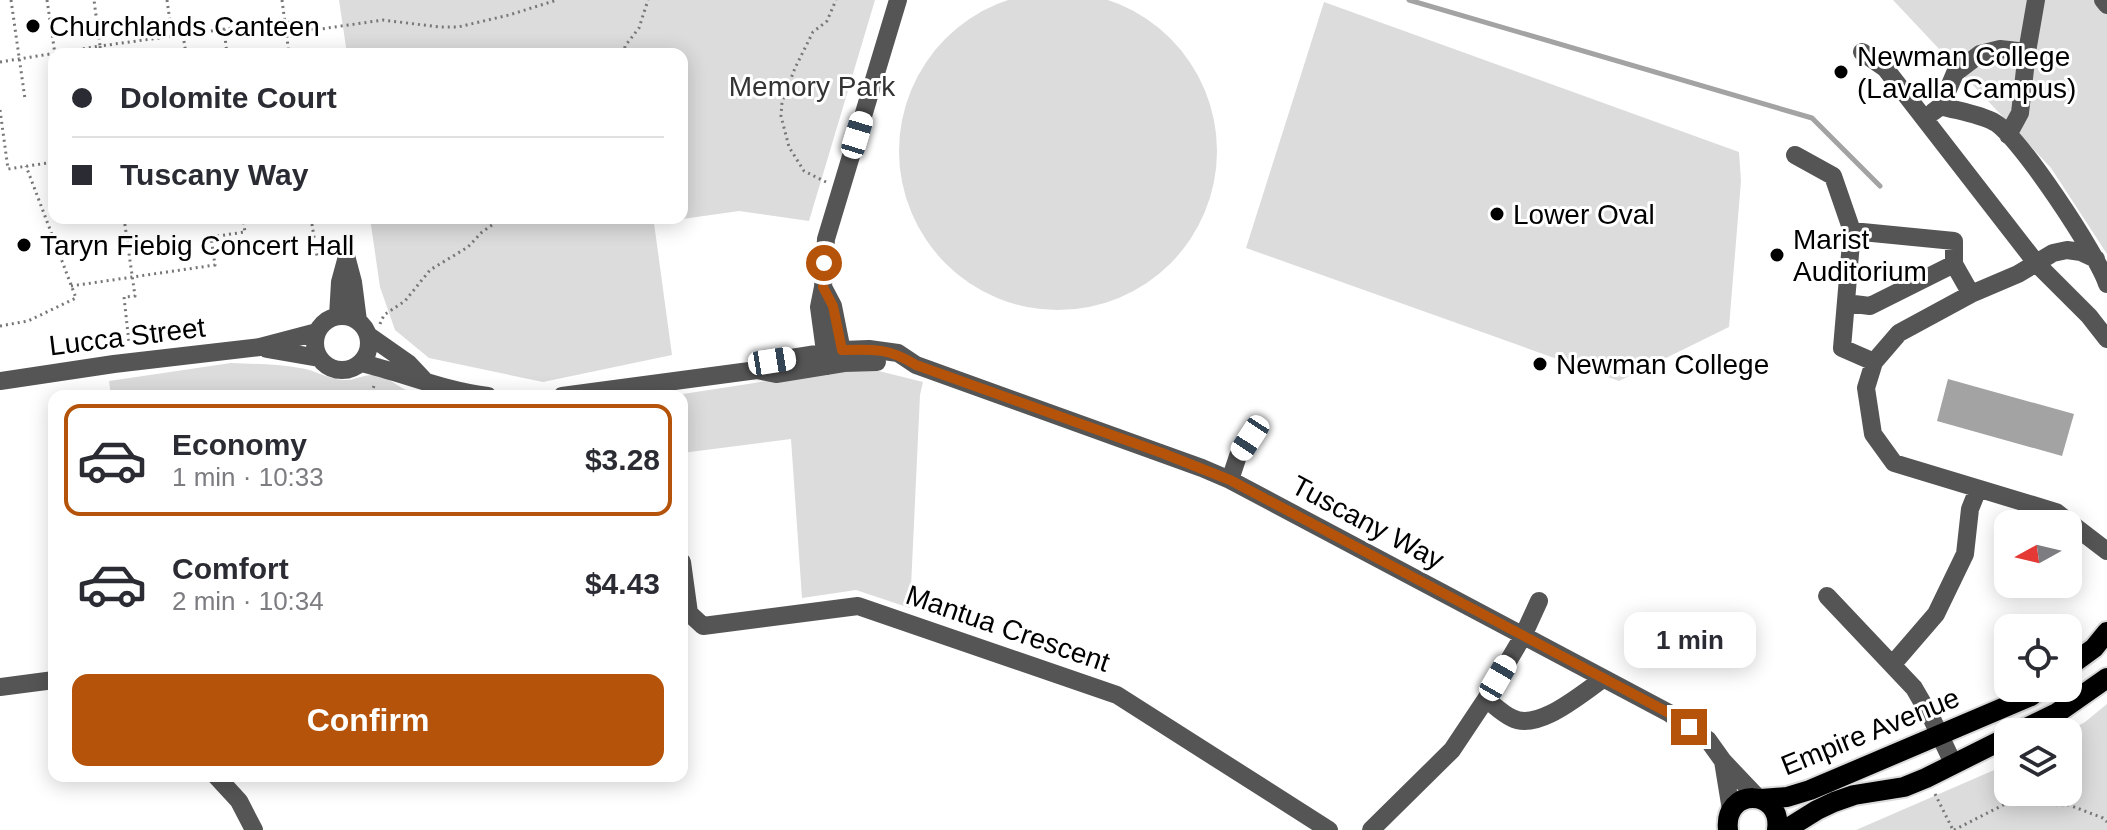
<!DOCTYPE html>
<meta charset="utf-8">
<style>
body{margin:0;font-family:Arial,sans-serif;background:#f2f2f3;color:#2b2b33;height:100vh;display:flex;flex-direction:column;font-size:30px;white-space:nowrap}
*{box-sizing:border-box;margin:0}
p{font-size:26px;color:#7c7c81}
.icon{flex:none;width:44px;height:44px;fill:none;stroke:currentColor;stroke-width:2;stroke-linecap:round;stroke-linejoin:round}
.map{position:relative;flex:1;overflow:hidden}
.details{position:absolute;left:48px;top:390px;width:640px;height:392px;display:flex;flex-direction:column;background:#fff;border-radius:16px;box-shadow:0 4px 20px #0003}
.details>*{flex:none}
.hud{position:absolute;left:48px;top:48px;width:640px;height:176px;border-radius:16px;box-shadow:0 4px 20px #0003;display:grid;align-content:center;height:176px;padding:0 24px;background:#fff}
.needle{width:52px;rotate:262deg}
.tools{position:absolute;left:1994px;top:510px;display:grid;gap:16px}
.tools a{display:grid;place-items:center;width:88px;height:88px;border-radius:16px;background:#fff;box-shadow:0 4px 20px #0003;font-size:40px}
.end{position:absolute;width:36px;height:36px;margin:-18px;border:10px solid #b45309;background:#fff;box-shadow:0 0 0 4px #fff}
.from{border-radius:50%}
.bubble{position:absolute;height:56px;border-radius:16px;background:#fff;box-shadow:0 4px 20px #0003;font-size:26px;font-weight:600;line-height:56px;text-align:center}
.car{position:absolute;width:24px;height:48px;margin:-24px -12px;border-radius:10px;box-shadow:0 0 6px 2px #0007;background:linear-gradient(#fff 24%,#345 0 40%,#fff 0 76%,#345 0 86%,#fff 0)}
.hud b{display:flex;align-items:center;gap:28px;height:76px;font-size:30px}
.hud b+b{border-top:2px solid #e1e1e2}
.hud i{width:20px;height:20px;background:#2b2b33}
ul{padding:14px 0 0;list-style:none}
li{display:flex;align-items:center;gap:24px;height:112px;margin:0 16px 12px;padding:0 8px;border:4px solid transparent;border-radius:16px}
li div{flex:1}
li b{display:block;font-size:30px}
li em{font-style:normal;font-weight:600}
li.on{border-color:#b45309}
li>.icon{width:72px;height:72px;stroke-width:1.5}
.button{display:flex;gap:16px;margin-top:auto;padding:16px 24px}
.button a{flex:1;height:92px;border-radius:16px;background:#b45309;color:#fff;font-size:32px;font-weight:600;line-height:92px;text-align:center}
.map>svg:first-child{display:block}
.green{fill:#dcdcdc}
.water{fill:#a3a3a3}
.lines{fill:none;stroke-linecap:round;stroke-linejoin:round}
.stream{stroke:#a3a3a3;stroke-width:5}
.major-casing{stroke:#dbdbdb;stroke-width:24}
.path{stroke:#777;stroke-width:3;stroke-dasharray:2 4;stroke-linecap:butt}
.minor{stroke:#555;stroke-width:18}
.major{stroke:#000;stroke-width:20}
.route{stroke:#b45309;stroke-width:10}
.poi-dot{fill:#000;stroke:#fff;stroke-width:3}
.labels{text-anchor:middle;stroke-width:6;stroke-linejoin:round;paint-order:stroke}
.poi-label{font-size:28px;fill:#000;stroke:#fff;text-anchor:start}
.park-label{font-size:28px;fill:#333;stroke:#fff}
.street-label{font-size:28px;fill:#000;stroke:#fff}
</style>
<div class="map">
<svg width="2107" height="830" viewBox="0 0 2107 830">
<rect width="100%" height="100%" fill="#fff"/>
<path class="green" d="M899 151a159 159 0 1 1 318 0a159 159 0 1 1-318 0Z
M339,0H875L809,221L739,211L654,223L672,355L543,382L429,358L395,330L380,287L370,218H682V54H347Z
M1893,0H2107V254L2051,168Z
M1324,2L1739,152L1741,181L1729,327L1619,381L1246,248Z
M231,363C254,364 278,364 300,368C315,370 328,379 343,380C353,381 364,374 374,375C388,376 403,391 419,396H111L109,381Z
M832,371H879L923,382L920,395L910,608L856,590L802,598L791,439L682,453V396H680L683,394Z
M2107,704V830H1856L2008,764V792H2068L2067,732L2085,722Z"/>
<path class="water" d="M1948,379L2074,414L2062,456L1937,421Z"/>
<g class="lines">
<path class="stream" d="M1409,0L1812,118L1880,186"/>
<defs>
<path id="major" d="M2068,667L2094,648L2107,632
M2018,732L2057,713L2107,678
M1761,799L1787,797L1810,790L2031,696L2041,688
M1728,830C1723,787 1783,788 1777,830
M1785,830L1817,810L1834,802L1854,795L1904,787L1926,778L2008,737"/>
</defs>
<use href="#major" class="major-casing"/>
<path class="path" d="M11,0L25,99
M47,0L55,54
M167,0L172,36
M282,0L289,54
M224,29L227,54
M183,35L186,54
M101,54L100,46L284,21L314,30L383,20L439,27H458L509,15L557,0
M624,54L625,46L639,28L648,0
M0,62L100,46L94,0
M0,110L8,169L54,162
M826,182L804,171L789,147L781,116L782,102L795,68L813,32L827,21L836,0
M124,218L135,296L124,297L129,343
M311,218L317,256L330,254
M71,286L215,265L211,237L245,232L243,218L225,220L220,218
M380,324L384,315L405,301L430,270L468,247L482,232L502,218
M0,326L28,321L76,298L26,166
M374,386L371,393L378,396
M1935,794L1953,830
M1954,830L2007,803L2069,805L2103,818L2107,822"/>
<path class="minor" d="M2103,0L2107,5
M1862,52L1885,68L2037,264L2089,316L2107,339
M2027,52L2036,0
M1941,106C1958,111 1979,114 1994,122C2018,134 2099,257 2107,284
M1933,112L1941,106L1955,73L1980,54L2000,49L2027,52L2020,113L2008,135
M1795,155L1833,176L1852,231
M345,252L353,282L358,321
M2096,259L2081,252L2067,250L2053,253L2018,274L1971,294L1899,333L1874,362L1866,388L1873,434L1894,463L2056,512L2107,551
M823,287L833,306L844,361
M1846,303L1870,306L1954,264
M315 343a27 27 0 1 1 54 0a27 27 0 1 1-54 0Z
M338,316L340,282L346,260
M368,335L408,363L424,380
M267,349L319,358
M1874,362L1842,348L1852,231L1954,241V264L1971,294
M361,363C404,373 444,391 488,396
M827,366L819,307L823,287L826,239L898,0
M757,370L772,361L842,350L869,349L898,353L916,365L1202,468L1230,480L1669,713L1708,740L1723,761L1759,799
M0,381L114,364L260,347L317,332
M562,396L757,370L776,374L844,363L877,362
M1230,480L1238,456L1250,438
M682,562L689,613L703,626L858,606L1117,695L1329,830
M1827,596L1914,688L1932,719L1953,763
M1892,665L1936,614L1965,554L1970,509L1978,489
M0,687L54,680
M1486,699C1494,705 1503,714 1512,718C1538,732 1582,693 1603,679
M1723,761L1731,810
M216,776L239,801L254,830
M1371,830L1452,750L1486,699L1523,636L1539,601"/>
<use href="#major" class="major"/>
</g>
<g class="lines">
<path class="route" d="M824,263L823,287L833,306L842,350C873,349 889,348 916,365L1162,453L1230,480L1669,713L1689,727"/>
</g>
<g class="poi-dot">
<circle cx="33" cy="26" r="8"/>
<circle cx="1841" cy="72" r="8"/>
<circle cx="1497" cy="214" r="8"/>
<circle cx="24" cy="245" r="8"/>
<circle cx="1777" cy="255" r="8"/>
<circle cx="1540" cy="364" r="8"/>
</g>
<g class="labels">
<g class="poi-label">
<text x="49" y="36">Churchlands Canteen</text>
<text x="1857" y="66">Newman College<tspan x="1857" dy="32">(Lavalla Campus)</tspan></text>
<text x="1513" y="224">Lower Oval</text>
<text x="1793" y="249">Marist<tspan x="1793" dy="32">Auditorium</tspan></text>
<text x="40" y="255">Taryn Fiebig Concert Hall</text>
<text x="1556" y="374">Newman College</text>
</g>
<g class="park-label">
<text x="812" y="96">Memory Park</text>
</g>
<g class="street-label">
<text transform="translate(127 336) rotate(-7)" y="10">Lucca Street</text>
<text transform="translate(1368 522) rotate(28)" y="10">Tuscany Way</text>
<text transform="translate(1008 628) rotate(19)" y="10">Mantua Crescent</text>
<text transform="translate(1870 731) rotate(-22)" y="10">Empire Avenue</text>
</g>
</g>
</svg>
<div class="tools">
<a><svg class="needle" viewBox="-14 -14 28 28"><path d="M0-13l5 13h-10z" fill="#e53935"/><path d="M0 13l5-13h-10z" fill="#7c7c81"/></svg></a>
<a><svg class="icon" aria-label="locate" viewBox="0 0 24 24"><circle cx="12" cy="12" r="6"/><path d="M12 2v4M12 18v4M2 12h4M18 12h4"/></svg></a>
<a><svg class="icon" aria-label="layers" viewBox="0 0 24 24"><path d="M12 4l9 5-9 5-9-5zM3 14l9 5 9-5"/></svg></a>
</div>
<i class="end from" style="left:824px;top:263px"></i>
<i class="end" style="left:1689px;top:727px"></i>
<div class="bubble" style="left:1624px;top:612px;width:132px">1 min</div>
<i class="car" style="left:857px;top:135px;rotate:17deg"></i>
<i class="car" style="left:772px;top:361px;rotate:81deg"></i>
<i class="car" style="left:1250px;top:438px;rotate:213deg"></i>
<i class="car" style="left:1498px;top:678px;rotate:30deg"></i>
<div class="hud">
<b><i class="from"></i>Dolomite Court</b>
<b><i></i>Tuscany Way</b>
</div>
<section class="details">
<ul>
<li class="on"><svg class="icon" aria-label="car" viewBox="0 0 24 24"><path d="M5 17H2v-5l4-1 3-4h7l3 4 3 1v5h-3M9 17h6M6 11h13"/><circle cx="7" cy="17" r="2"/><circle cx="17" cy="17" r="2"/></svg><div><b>Economy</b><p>1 min · 10:33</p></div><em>$3.28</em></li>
<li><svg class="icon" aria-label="car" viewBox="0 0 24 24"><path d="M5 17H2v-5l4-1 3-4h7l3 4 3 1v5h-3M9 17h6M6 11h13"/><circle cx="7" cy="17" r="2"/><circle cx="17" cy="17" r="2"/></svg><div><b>Comfort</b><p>2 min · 10:34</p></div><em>$4.43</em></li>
</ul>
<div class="button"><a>Confirm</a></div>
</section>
</div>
